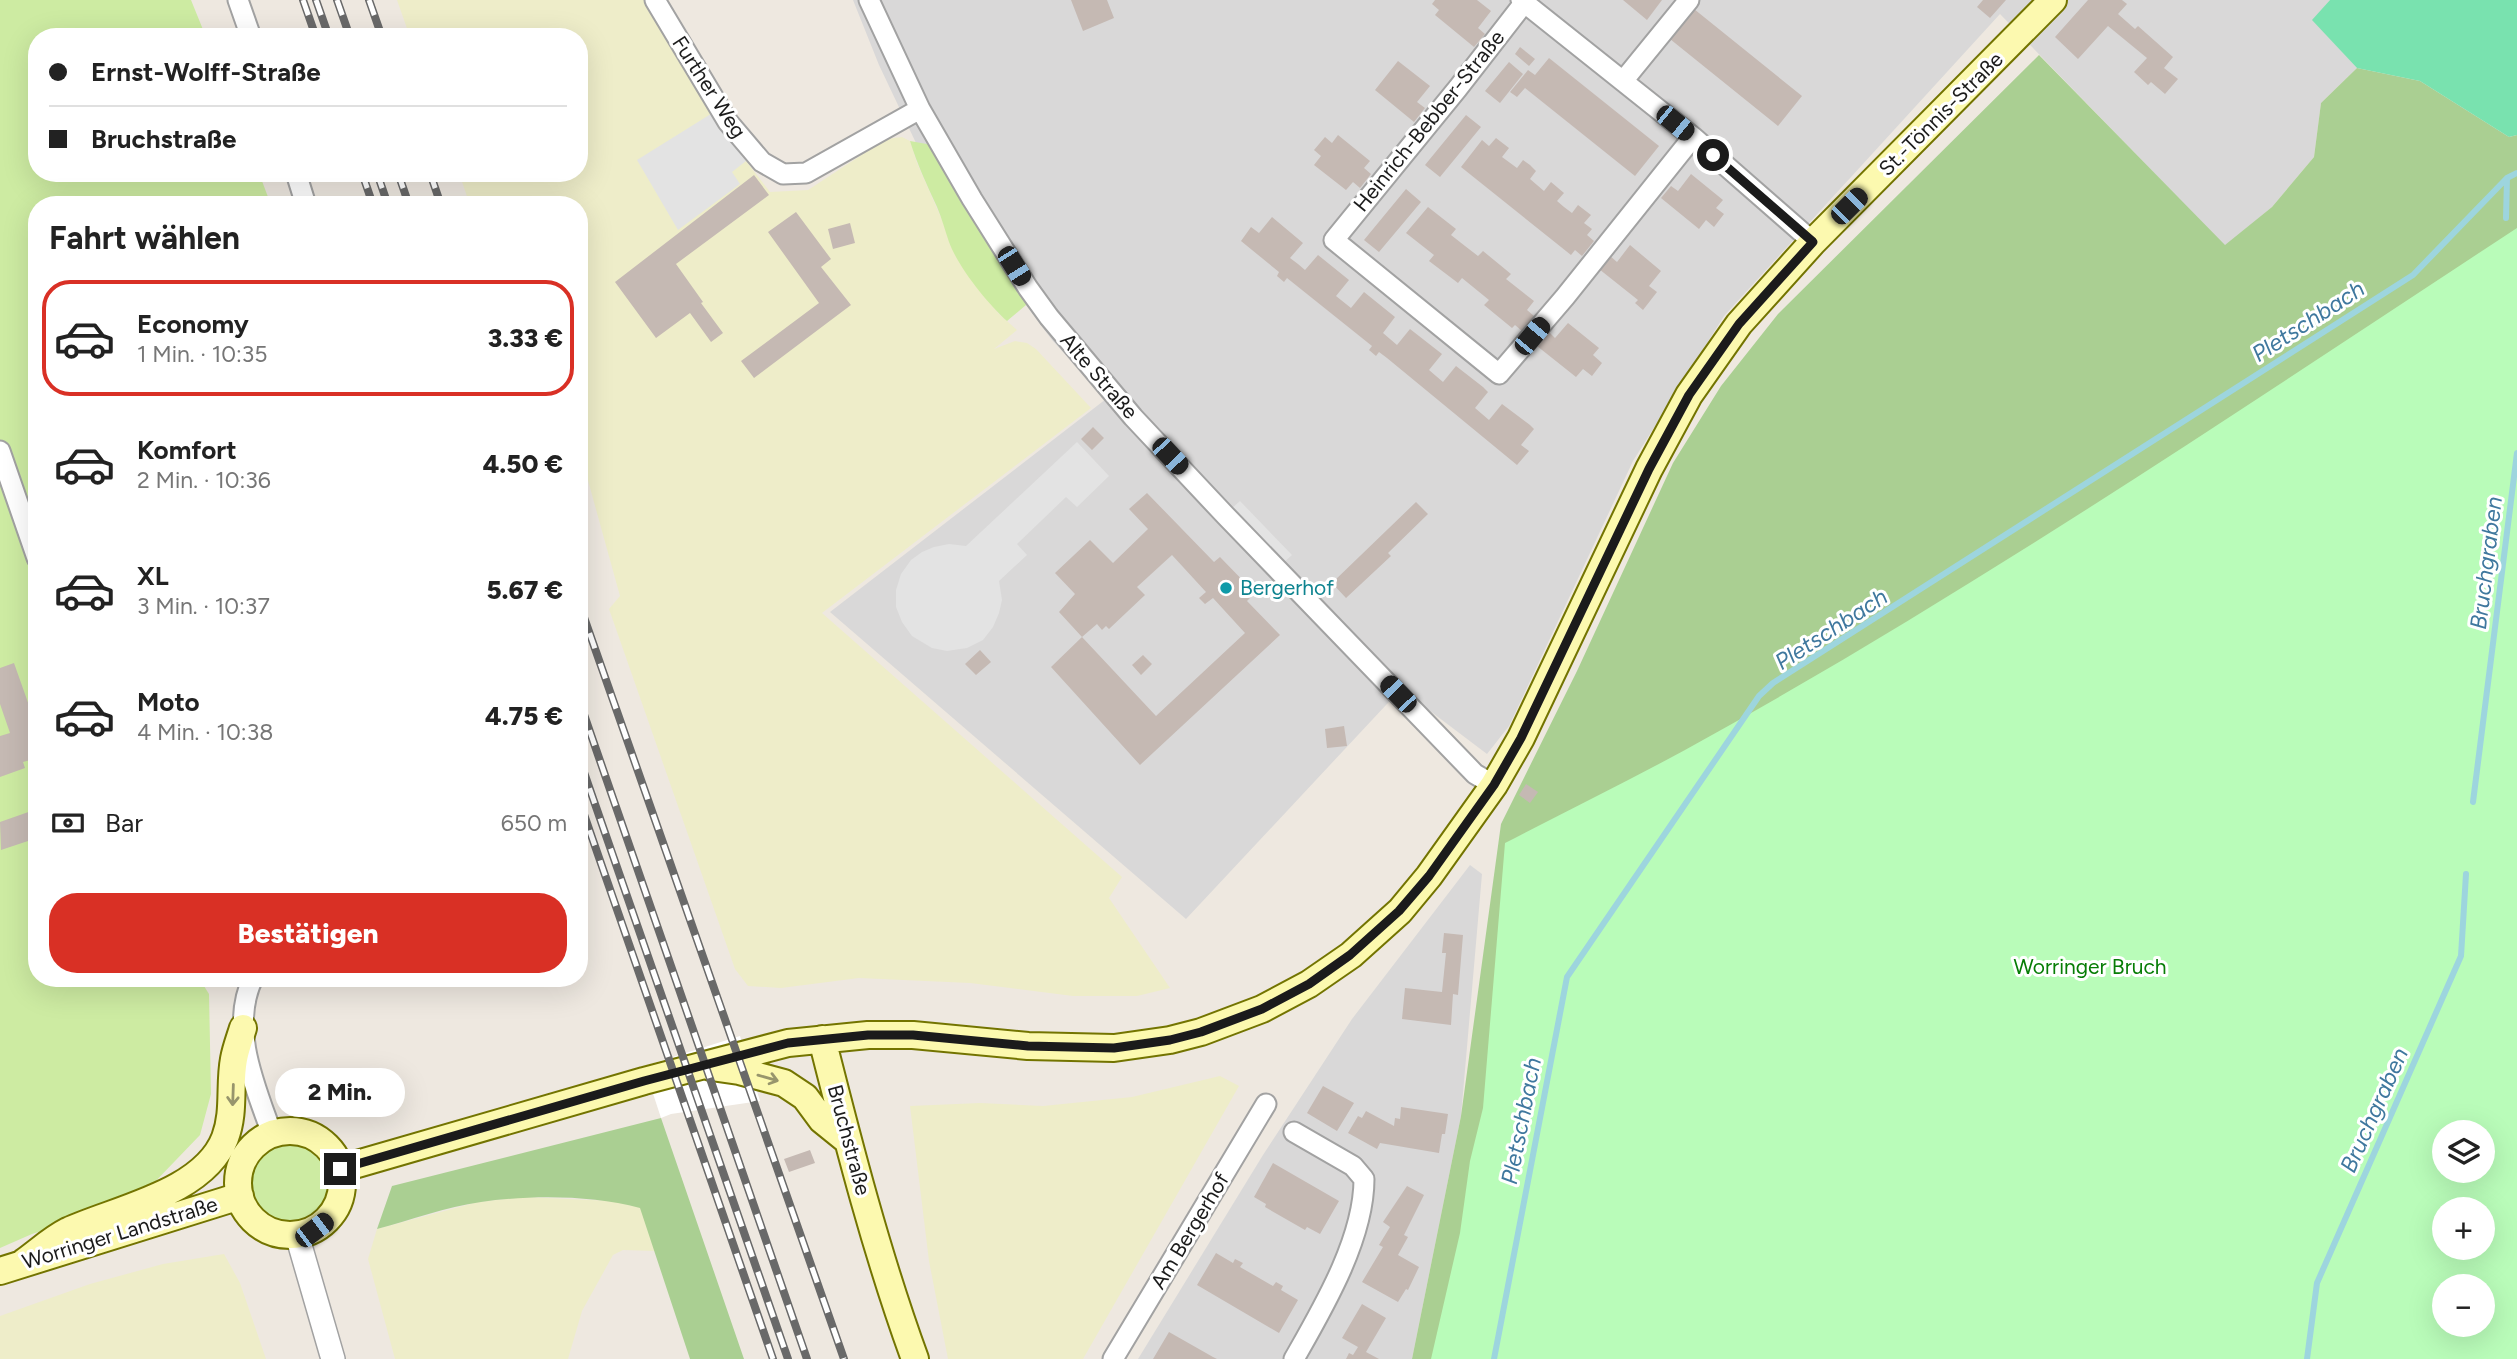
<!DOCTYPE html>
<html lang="de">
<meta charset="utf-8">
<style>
body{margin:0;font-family:Figtree,sans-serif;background:#f2f2f2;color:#222;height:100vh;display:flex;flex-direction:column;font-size:26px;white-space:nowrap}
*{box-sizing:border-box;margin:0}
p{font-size:23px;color:#767676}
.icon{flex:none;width:38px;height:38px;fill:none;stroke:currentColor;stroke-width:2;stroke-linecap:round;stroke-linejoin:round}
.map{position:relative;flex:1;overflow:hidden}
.side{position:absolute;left:28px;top:196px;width:560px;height:791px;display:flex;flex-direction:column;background:#fff;border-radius:28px;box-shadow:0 7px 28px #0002}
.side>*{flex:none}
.hud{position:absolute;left:28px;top:28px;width:560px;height:154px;border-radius:28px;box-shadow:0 7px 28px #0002;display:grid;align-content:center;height:154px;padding:0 21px;background:#fff}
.tools{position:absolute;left:2432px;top:1120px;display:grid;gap:14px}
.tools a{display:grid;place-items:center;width:63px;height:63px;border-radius:50%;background:#fff;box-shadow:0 7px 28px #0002;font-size:35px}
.end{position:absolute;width:32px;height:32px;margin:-16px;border:9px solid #1b1b1b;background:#fff;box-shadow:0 0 0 4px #fff}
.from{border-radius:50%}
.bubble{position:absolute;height:49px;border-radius:24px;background:#fff;box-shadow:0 7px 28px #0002;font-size:23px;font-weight:800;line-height:49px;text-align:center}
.car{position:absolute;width:21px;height:42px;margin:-21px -10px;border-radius:9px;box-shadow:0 0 5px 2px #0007;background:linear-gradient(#222 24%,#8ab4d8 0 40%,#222 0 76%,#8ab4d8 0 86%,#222 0)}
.hud b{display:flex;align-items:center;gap:24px;height:66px;font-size:26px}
.hud b+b{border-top:2px solid #e0e0e0}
.hud i{width:18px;height:18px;background:#222}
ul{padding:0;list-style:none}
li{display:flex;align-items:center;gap:21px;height:116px;margin:0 14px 10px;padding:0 7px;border:4px solid transparent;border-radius:28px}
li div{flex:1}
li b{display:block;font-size:26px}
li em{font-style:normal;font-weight:800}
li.on{border-color:#d93025}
li>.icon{width:63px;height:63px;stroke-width:1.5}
h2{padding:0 21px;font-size:32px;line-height:84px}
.pay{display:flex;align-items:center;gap:18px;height:77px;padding:0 21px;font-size:26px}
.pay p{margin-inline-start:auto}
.cta{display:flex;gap:14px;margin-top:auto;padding:14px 21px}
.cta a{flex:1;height:80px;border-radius:28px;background:#d93025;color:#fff;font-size:28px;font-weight:800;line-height:80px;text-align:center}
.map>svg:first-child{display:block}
.residential{fill:#d9d8d8}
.farmland{fill:#eeedc9}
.grass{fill:#cdeba2}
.forest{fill:#aacf92;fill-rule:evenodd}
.park{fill:#b9fcb9;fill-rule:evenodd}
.pitch{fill:#79e2af}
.parking{fill:#e3e3e3}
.pier{fill:#fff}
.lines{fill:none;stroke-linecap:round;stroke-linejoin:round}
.stream{stroke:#9dd5de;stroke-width:6}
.building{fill:#c5b9b3}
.minor-casing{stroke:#a2a2a2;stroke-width:23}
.tertiary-casing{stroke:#a2a2a2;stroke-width:26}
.secondary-casing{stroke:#737400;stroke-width:30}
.minor{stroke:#fff;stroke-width:19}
.tertiary{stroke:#fff;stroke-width:23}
.secondary{stroke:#fcf9af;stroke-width:26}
.rail-casing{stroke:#696969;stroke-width:8}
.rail{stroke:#fff;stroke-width:5;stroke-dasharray:16;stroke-linecap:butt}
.oneway{stroke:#97956c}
.route{stroke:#1b1b1b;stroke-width:9}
.culture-dot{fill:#0f9aa8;stroke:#fff;stroke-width:2.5}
.labels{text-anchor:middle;stroke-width:6;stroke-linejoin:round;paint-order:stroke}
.street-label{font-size:21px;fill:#1b1b1b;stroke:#fff}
.culture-label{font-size:21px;fill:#0d838f;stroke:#fff;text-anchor:start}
.park-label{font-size:21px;fill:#077d06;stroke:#fff}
.water-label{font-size:23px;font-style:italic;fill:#3f789e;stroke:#fff}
</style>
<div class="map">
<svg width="2517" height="1359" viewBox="0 0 2517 1359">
<rect width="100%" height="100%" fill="#eee8e0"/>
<path class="residential" d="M853,0H2330L2313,20L2357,68L2321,103L2314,157L2272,207L2225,246L2000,14L1724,316L1633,461L1509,726L1487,754L1401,689L1186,919L830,612L1106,399L1052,340L1026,305L1027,299L932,146L916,143L879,65Z
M1470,865L1482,874L1461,1116L1412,1359H1138L1263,1155L1352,1019Z"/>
<path class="farmland" d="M397,0H649L714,112L746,161L770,192L808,190L886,139L902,137L910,141L917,163L946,229L950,244L967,272L998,313L1017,330L994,349L1015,341L1027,343L1036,349L1091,408L822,613L1122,877L1109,898L1170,988L1137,996H1073L970,983L859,978L781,988L748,986L735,969L609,609L620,596L579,448V205H470L459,173H579V37H410Z
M1220,1076L1239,1086L1083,1359H948L929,1261L910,1106L980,1103L1043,1106L1132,1097Z
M524,1197L613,1201L641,1208L655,1251L623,1250L613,1255L582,1311L568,1359H395L368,1259L377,1229L478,1202Z
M224,1254L240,1283L266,1359H0V1316L90,1284L163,1264Z"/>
<path class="grass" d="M0,0H191L206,37H37V173H259L271,205H37V502L10,513L37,588V978H199L209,994L211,1094L200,1135L151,1186L112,1200L86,1216L32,1234L0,1248Z
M910,141L932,145L1027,299L1026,305L1007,321C988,304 958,267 949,242C945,230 942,219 937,207C927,185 917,164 910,141Z
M248 1184a40 40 0 1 1 80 0a40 40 0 1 1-80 0Z"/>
<path class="forest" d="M2039,55L2225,245L2272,207L2314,157L2321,103L2357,68L2420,81L2509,137L2517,135V1359H1412L1461,1116L1501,824L1577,671L1673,463L1721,386L1778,314ZM2445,1132H2483V1171H2445ZM2445,1209H2483V1248H2445ZM2445,1286H2483V1325H2445Z
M661,1118L744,1359H690L640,1208C590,1195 532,1195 481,1202C446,1207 411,1220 377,1229L392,1186Z"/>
<path class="park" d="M2517,228V1359H1431L1460,1233L1470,1161L1483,1108L1505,843C1565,812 1626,782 1685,750C1972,592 2244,407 2517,228ZM2445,1132H2483V1171H2445ZM2445,1209H2483V1248H2445ZM2445,1286H2483V1325H2445Z"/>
<path class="pitch" d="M2330,0H2517V135L2509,137L2420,81L2357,68L2312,20Z"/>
<path class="parking" d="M714,112L746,161L732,172L740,184L678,230L637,160Z
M1077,442L1109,476L1077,507L1066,497L1017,544L1027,555L999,581L1002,600L999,613L993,627L983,640L967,648L947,651L932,648L912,636L902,622L896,607V590L901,574L911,560L922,552L934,547L949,544L966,546Z
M1240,501L1292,555L1282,564L1230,510Z"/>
<path class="pier" d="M740,1036L760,1101L671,1114L661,1118L644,1066Z"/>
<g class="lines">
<path class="stream" d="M2506,218L2507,178
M2473,802L2517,453
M1494,1359L1567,977L1759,696L1773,683L2413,275L2507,178L2517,173
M2307,1359L2317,1283L2461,956L2466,874"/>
</g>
<path class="building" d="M1071,0H1107L1114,18L1083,31Z
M1435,0H1477L1491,11L1478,28L1485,34L1474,47L1435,15L1439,10L1432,4Z
M1623,0H1662L1647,20Z
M1983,0H2006L1990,18L1977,7Z
M2088,0H2122L2127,4L2118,14L2135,29L2138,26L2173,57L2164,68L2178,79L2165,94L2151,82L2148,85L2134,72L2147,58L2108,26L2078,59L2055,37Z
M1694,9L1802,96L1778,126L1670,39Z
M1520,47L1535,59L1529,66L1515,54Z
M1549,58L1659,146L1635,176L1525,88L1517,97L1510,92L1528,70L1535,75Z
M1398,61L1430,86L1417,102L1425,108L1414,122L1375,90Z
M1509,62L1523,74L1500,103L1485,91Z
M1466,115L1481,127L1440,177L1425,165Z
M1338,135L1370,161L1364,168L1371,174L1360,188L1353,182L1346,190L1314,165L1321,156L1314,150L1325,137L1332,143Z
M1496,138L1509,148L1502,157L1517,168L1523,160L1530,165L1536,171L1530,179L1544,191L1551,182L1564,193L1557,201L1564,207L1572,213L1578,205L1591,215L1584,223L1592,229L1587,235L1594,241L1582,256L1575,250L1571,255L1461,167L1482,140L1489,146Z
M1691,174L1723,200L1716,208L1724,214L1714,227L1706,220L1699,229L1661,198L1671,186L1678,191Z
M754,175L769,195L676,264L703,302L701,303L723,333L711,342L690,313L656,338L615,282Z
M1406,189L1421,202L1379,252L1364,240Z
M1428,207L1456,229L1451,235L1465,246L1478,256L1483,251L1511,274L1506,279L1534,301L1527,310L1534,316L1522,331L1515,325L1512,328L1484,305L1489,300L1462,278L1458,283L1429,261L1434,255L1406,233Z
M796,212L831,259L821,267L851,305L754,378L741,361L819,303L768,232Z
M1272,217L1303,243L1290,258L1298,264L1305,270L1318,255L1349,280L1336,296L1351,308L1364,292L1395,317L1383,333L1397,345L1410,329L1442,354L1429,370L1443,382L1456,366L1483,387L1488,392L1475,408L1489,420L1502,404L1530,425L1534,429L1521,445L1529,451L1517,465L1387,358L1379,352L1376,356L1369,350L1372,346L1287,278L1284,282L1277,276L1279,272L1241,241L1251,227L1259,233Z
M850,223L855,243L833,249L828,229Z
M1630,245L1661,271L1649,286L1657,292L1643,310L1635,303L1638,300L1599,269L1610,256L1617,262Z
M1568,323L1599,348L1593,355L1602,363L1592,376L1583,369L1576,377L1537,346L1549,332L1555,338Z
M1093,427L1104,438L1092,450L1081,439Z
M1147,493L1214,562L1220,557L1255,593L1247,601L1280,635L1140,765L1051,667L1082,637L1156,716L1245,633L1213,598L1205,604L1199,598L1206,592L1172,555L1137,587L1145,595L1109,629L1106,626L1102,630L1097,624L1082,637L1059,612L1075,594L1055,573L1090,540L1113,563L1148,529L1129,509Z
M1416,502L1428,514L1388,553L1391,556L1346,598L1332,583Z
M980,650L991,662L976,675L965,664Z
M1143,655L1152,664L1141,675L1132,665Z
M14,663L37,728V758L23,762L25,768L0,777V736L10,733L0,704V668Z
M1344,726L1347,746L1327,748L1325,729Z
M1526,784L1538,792L1530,803L1519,795Z
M37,809V838L1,850L0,822Z
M1444,933L1463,935L1458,995L1453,994L1451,1025L1402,1019L1405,988L1442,992L1446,953H1442Z
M1323,1086L1354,1103L1337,1131L1307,1113Z
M1401,1107L1448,1114L1445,1134H1442L1439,1153L1380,1143L1377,1149L1348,1133L1358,1116L1362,1118L1366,1111L1394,1126L1395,1118L1400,1119Z
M810,1150L815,1163L789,1172L784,1159Z
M1273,1163L1339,1201L1320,1234L1307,1227L1305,1230L1265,1207L1266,1204L1254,1197Z
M1407,1186L1424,1195L1404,1235L1408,1237L1398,1255L1419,1267L1408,1290L1406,1289L1398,1302L1362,1282L1383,1247L1379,1245L1390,1227L1383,1222Z
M1216,1253L1233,1263L1235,1259L1243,1263L1240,1267L1273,1286L1276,1282L1283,1286L1281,1290L1298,1300L1279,1333L1197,1285Z
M1362,1304L1386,1318L1366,1352L1379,1359H1346L1349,1353L1353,1355L1358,1347L1342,1338Z
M1169,1332L1213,1357L1217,1359H1153Z"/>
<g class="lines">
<defs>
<path id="minor" d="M238,0L251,37
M655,0L728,122L762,162L783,174L806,173L920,109
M869,0L920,109L972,199L1028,288L1049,317L1133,417L1225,515L1475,774L1494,785
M1521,0L1693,137L1813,242
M1524,3L1458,88L1334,240L1499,374L1565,297L1693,137
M1623,81L1689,0
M296,173L306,205
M0,451L37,558
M253,978C229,1028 255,1086 272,1134
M1113,1359L1266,1104
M1294,1359C1323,1308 1364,1239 1364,1179L1353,1166L1294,1132"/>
<path id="tertiary" d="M297,1235L333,1359"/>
<path id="secondary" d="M822,1039C849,1146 877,1255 915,1359
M711,1067L739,1071L784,1083L805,1097L822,1120L848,1141
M238 1183a52 52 0 1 1 104 0a52 52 0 1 1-104 0Z
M340,1169L644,1081L788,1043L868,1035H913L1028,1046L1114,1048L1170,1040L1201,1032L1262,1009L1309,984L1351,955L1400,911L1429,876L1494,785L1521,738L1649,469L1689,395L1739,324L1813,242L2053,0
M24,1262C38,1252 52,1239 68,1231C116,1209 204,1193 225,1138C235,1112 229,1085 234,1059C236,1048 240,1038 243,1028
M0,1271L240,1196"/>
</defs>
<use href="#minor" class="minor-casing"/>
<use href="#tertiary" class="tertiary-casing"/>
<use href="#secondary" class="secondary-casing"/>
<use href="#minor" class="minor"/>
<use href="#tertiary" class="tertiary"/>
<use href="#secondary" class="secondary"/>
<defs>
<path id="rail" d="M303,0L316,37
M316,0L329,37
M337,0L350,37
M369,0L382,37
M362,173L373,205
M377,173L388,205
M398,173L409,205
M430,173L441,205
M579,603L844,1359
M579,700L807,1359
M579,758L788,1359
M579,800L773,1359"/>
</defs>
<use href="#rail" class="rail-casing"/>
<use href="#rail" class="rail"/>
</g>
<defs><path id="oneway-shaft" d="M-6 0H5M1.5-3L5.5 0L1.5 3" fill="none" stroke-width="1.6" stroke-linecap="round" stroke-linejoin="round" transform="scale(1.75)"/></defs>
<g class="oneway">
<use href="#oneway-shaft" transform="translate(768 1078) rotate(16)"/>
<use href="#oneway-shaft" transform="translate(233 1095) rotate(92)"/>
</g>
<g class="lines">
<path class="route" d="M340,1169L644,1081L788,1043L868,1035H913L1028,1046L1114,1048L1170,1040L1201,1032L1262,1009L1309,984L1350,955L1399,911L1429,876L1494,785L1521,738L1649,469L1689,395L1739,324L1813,242L1713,155"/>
</g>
<circle class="culture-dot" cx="1226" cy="588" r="7"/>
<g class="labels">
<g class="street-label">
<text transform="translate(709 87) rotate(57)" y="7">Further Weg</text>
<text transform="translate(1941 114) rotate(-45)" y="7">St.-Tönnis-Straße</text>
<text transform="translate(1429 121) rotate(-51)" y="7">Heinrich-Bebber-Straße</text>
<text transform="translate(1099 376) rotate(49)" y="7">Alte Straße</text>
<text transform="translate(849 1140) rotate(75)" y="7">Bruchstraße</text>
<text transform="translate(1190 1231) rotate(-59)" y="7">Am Bergerhof</text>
<text transform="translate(120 1233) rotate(-17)" y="7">Worringer Landstraße</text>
</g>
<g class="culture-label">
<text x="1240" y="595">Bergerhof</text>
</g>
<g class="park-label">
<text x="2090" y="974">Worringer Bruch</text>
</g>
<g class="water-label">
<text transform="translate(2308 321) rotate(-33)" y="8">Pletschbach</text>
<text transform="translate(2486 563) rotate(-83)" y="8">Bruchgraben</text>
<text transform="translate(1831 629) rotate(-33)" y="8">Pletschbach</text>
<text transform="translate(2374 1110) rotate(-66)" y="8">Bruchgraben</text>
<text transform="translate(1521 1121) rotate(-79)" y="8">Pletschbach</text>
</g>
</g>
</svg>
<div class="tools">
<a><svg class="icon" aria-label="layers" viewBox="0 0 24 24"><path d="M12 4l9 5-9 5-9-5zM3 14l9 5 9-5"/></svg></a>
<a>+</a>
<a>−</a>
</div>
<i class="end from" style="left:1713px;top:155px"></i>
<i class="end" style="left:340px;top:1169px"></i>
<div class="bubble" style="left:275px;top:1068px;width:130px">2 Min.</div>
<i class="car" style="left:1675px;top:123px;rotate:129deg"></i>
<i class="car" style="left:1849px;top:206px;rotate:45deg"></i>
<i class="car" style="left:1014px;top:266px;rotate:148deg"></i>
<i class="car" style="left:1532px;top:336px;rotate:40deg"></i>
<i class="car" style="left:1170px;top:456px;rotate:137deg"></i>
<i class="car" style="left:1398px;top:694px;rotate:316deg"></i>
<i class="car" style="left:314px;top:1230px;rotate:53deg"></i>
<div class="hud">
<b><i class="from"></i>Ernst-Wolff-Straße</b>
<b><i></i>Bruchstraße</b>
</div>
<section class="side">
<h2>Fahrt wählen</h2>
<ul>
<li class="on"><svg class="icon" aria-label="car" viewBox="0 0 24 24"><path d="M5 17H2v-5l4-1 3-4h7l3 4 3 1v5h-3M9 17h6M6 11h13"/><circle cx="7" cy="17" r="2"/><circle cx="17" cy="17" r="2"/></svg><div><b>Economy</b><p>1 Min. · 10:35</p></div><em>3.33 €</em></li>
<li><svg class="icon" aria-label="car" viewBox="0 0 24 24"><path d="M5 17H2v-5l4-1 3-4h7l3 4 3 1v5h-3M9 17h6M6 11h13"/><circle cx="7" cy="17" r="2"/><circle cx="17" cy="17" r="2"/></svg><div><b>Komfort</b><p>2 Min. · 10:36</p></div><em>4.50 €</em></li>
<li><svg class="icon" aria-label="car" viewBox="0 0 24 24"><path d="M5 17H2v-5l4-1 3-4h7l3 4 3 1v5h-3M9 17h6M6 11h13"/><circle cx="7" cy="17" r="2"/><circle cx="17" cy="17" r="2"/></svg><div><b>XL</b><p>3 Min. · 10:37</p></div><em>5.67 €</em></li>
<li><svg class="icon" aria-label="car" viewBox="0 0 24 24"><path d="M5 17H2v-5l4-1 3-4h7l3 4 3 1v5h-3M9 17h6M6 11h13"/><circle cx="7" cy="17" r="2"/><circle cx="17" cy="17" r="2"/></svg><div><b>Moto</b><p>4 Min. · 10:38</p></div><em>4.75 €</em></li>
</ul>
<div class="pay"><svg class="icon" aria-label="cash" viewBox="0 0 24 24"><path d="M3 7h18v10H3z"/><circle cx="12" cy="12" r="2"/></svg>Bar<p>650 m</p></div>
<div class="cta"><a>Bestätigen</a></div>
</section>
</div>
